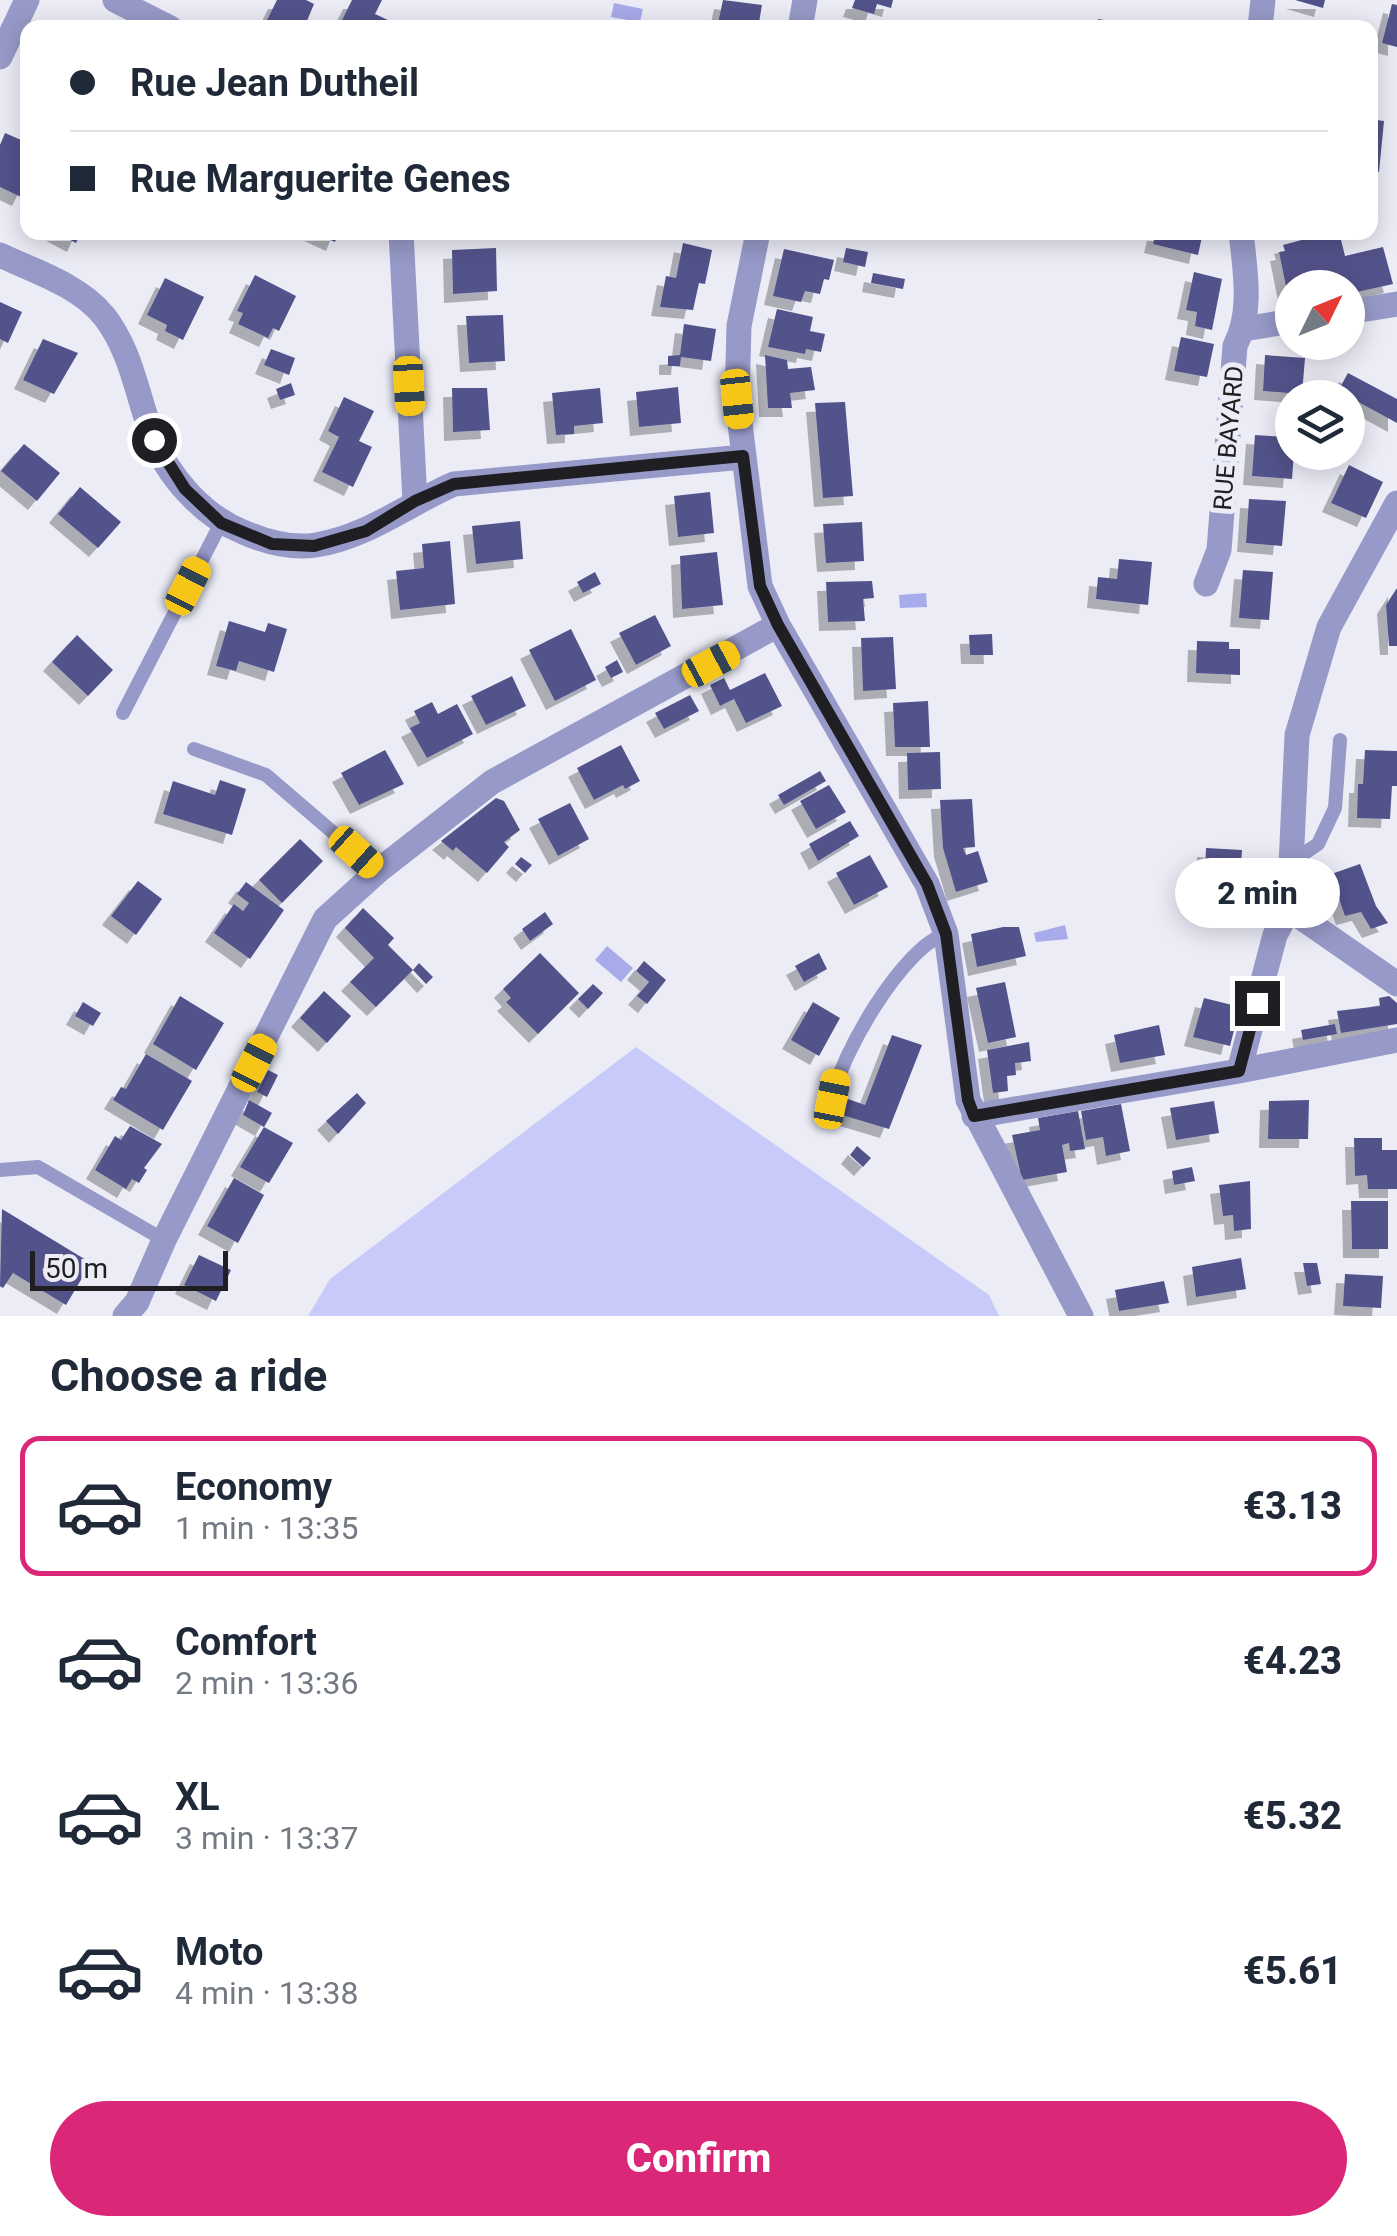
<!DOCTYPE html>
<meta charset="utf-8">
<style>
body{margin:0;font-family:Roboto,sans-serif;background:#f2f2f3;color:#1f2937;height:100vh;display:flex;flex-direction:column;font-size:38px;white-space:nowrap}
*{box-sizing:border-box;margin:0}
p{font-size:32px;color:#747a83}
.icon{flex:none;width:55px;height:55px;fill:none;stroke:currentColor;stroke-width:2;stroke-linecap:round;stroke-linejoin:round}
.map{position:relative;height:1316px;overflow:hidden}
.side{display:flex;flex-direction:column;background:#fff;flex:1}
.side>*{flex:none}
.top-card{position:absolute;left:20px;top:20px;width:1358px;height:220px;border-radius:20px;box-shadow:0 5px 25px #0003;display:grid;align-content:center;height:220px;padding:0 50px;background:#fff}
.needle{width:65px;rotate:47deg}
.buttons{position:absolute;left:1275px;top:270px;display:grid;gap:20px}
.buttons a{display:grid;place-items:center;width:90px;height:90px;border-radius:50%;background:#fff;box-shadow:0 5px 25px #0003;font-size:50px}
.scale{position:absolute;left:30px;bottom:25px;width:198px;box-sizing:border-box;padding-left:10px;border:5px solid #1f1f23;border-top:0;font-size:28px;line-height:35px;white-space:nowrap;color:#1f1f23;-webkit-text-stroke:8px #ebecf6;paint-order:stroke}
.end{position:absolute;width:45px;height:45px;margin:-22px;border:12px solid #1f1f23;background:#fff;box-shadow:0 0 0 5px #fff}
.from{border-radius:50%}
.bubble{position:absolute;height:70px;border-radius:35px;background:#fff;box-shadow:0 5px 25px #0003;font-size:32px;font-weight:800;line-height:70px;text-align:center}
.car{position:absolute;width:30px;height:60px;margin:-30px -15px;border-radius:12px;box-shadow:0 0 8px 2px #0007;background:linear-gradient(#f5c518 24%,#345 0 40%,#f5c518 0 76%,#345 0 86%,#f5c518 0)}
.top-card b{display:flex;align-items:center;gap:35px;height:95px;font-size:38px}
.top-card b+b{border-top:2px solid #e0e1e3}
.top-card i{width:25px;height:25px;background:#1f2937}
ul{padding:0;list-style:none}
li{display:flex;align-items:center;gap:30px;height:140px;margin:0 20px 15px;padding:0 30px;border:5px solid transparent;border-radius:20px}
li div{flex:1}
li b{display:block;font-size:38px}
li em{font-style:normal;font-weight:800}
li.current{border-color:#db2777}
li>.icon{width:90px;height:90px;stroke-width:1.5}
h2{padding:0 50px;font-size:45px;line-height:120px}
.button{display:flex;gap:20px;margin-top:auto;padding:20px 50px}
.button a{flex:1;height:115px;border-radius:60px;background:#db2777;color:#fff;font-size:40px;font-weight:800;line-height:115px;text-align:center}
.map>svg:first-child{display:block}
.green{fill:#c8cbf9}
.water{fill:#a8abea}
.building{fill:#53538b;filter:url(#shadow)}
.lines{fill:none;stroke-linecap:round;stroke-linejoin:round}
.lane{stroke:#9799c8;stroke-width:14}
.street{stroke:#9799c8;stroke-width:25}
.route{stroke:#1f1f23;stroke-width:12}
.labels{text-anchor:middle;stroke-width:10;stroke-linejoin:round;paint-order:stroke}
.street-label{font-size:25px;fill:#1f1f23;stroke:#ebecf6}
</style>
<div class="map">
<svg width="1397" height="1316" viewBox="0 0 1397 1316">
<defs>
<filter id="shadow"><feDropShadow dx="-9" dy="9" stdDeviation="0" flood-color="#0004"/></filter>
</defs>
<rect width="100%" height="100%" fill="#ebecf6"/>
<path class="green" d="M636,1047L989,1295L999,1316H308L330,1279Z"/>
<path class="water" d="M614,3L643,9L640,22L611,17Z
M926,593L927,607L900,608L899,595Z
M1065,925L1068,939L1036,942L1034,933Z
M607,946L633,968L621,982L595,960Z"/>
<path class="building" d="M277,0H306L314,4L304,28H282L267,20Z
M352,0H382L375,14L390,21L387,28H338Z
M723,0L762,5L758,28H717Z
M855,0H893L891,8L877,4L874,14L852,8Z
M1295,0H1325L1323,8Z
M1392,4L1397,5V47L1382,43Z
M1098,19L1116,22L1115,28H1097Z
M1370,119L1384,121L1379,172L1370,171Z
M5,133L28,143V183L21,197L0,187V145Z
M55,232H81L76,243Z
M313,232H339L335,242Z
M1156,232H1203L1198,255L1153,244Z
M1331,232H1339L1345,256L1383,247L1393,284L1348,294V288H1292L1291,311L1279,252L1285,251L1283,245Z
M683,243L712,250L705,284L699,283L693,310L660,307L666,276L676,278Z
M496,248L497,291L453,294L452,250Z
M846,248L868,252L865,267L843,262Z
M784,249L834,260L829,280L824,279L820,294L805,291L801,302L773,296Z
M1194,272L1222,279L1212,330L1195,326L1197,312L1186,310Z
M873,273L905,279L903,289L871,283Z
M255,275L296,296L279,331L273,328L268,338L238,324L243,313L237,311Z
M165,278L204,297L183,340L165,331L167,325L147,315Z
M0,302L22,312L8,343L0,339Z
M777,309L813,317L810,331L825,334L821,352L806,349L805,354L768,347Z
M503,315L505,361L469,363L466,316Z
M684,324L716,329L711,361L681,357L680,366H668V356L680,355Z
M1181,337L1214,344L1207,377L1174,371Z
M43,339L78,353L54,394L23,380Z
M271,349L295,358L289,375L264,365Z
M765,355L787,360L788,369L811,367L815,390L790,393L792,408H768Z
M1265,355L1305,358L1302,394L1263,391Z
M1348,373L1397,399V423L1338,391Z
M291,383L295,395L280,400L276,389Z
M678,387L681,423L639,427L636,392Z
M452,388H487L490,430L453,432Z
M600,388L603,423L574,426V434L556,435L552,393Z
M344,397L374,411L359,441L372,447L353,487L322,472L339,437L328,431Z
M845,402L853,496L823,498L815,403Z
M1255,435L1287,437L1286,452H1294L1292,479L1252,476Z
M24,444L60,473L37,501L1,471Z
M1349,465L1383,482L1366,518L1331,503Z
M80,487L121,522L98,548L58,514Z
M710,492L714,533L678,537L674,496Z
M1249,499L1286,501L1282,546L1246,543Z
M520,521L523,559L476,564L472,526Z
M862,522L864,561L826,563L823,524Z
M450,541L455,604L400,610L396,571L424,568L422,544Z
M717,552L723,605L682,609L680,556Z
M1119,559L1152,562L1148,605L1096,599L1098,577L1117,579Z
M1243,570L1273,572L1269,620L1239,618Z
M595,572L601,584L583,593L577,582Z
M872,581L874,598L863,599L865,621L828,622L826,582Z
M1397,588V646H1389L1386,605Z
M655,615L671,646L636,665L619,633Z
M229,621L265,632L268,623L287,629L274,672L239,661L236,671L216,666Z
M571,629L596,680L555,701L529,650Z
M992,634L993,655H970L969,635Z
M77,635L113,670L88,696L52,662Z
M893,637L896,689L863,691L861,638Z
M1197,641L1229,642V649H1240V675L1196,673Z
M617,660L623,672L611,678L605,667Z
M765,673L782,706L746,723L734,699L720,706L710,685L724,678L730,690Z
M512,676L526,706L486,725L471,696Z
M690,695L699,711L664,729L655,713Z
M928,701L930,747H895L893,703Z
M432,702L438,714L457,704L473,734L427,758L410,728L420,723L414,711Z
M621,745L640,781L625,789L623,785L594,800L577,768Z
M385,750L404,784L359,805L341,773Z
M1365,750L1397,751V786H1392L1390,819L1357,818L1358,784H1363Z
M940,752L941,789L908,790L907,753Z
M820,771L826,781L784,805L778,795Z
M220,780L246,789L232,835L163,814L173,781L215,795Z
M829,785L846,812L816,829L800,801Z
M496,798L504,801L520,830L504,842L509,847L487,873L456,847L453,851L441,841Z
M972,799L975,847L963,848L966,855L978,851L988,882L956,892L943,848L940,800Z
M570,803L589,839L558,856L538,819Z
M850,821L859,836L818,861L809,844Z
M300,839L323,861L282,903L259,880Z
M1206,848L1242,850L1239,894L1204,890Z
M870,855L888,887L854,905L836,873Z
M521,857L532,865L525,873L515,864Z
M1360,864L1376,906L1388,923L1371,929L1361,912L1345,916L1337,893L1324,898L1317,879Z
M138,881L162,899L136,935L111,916Z
M246,882L284,910L250,959L214,933L234,904L243,911L249,903L237,894Z
M363,908L394,938L388,945L413,970L376,1007L350,982L374,958L345,928Z
M545,912L553,924L530,941L522,929Z
M1003,927H1019L1026,956L977,967L971,934Z
M540,953L579,993L538,1034L506,1002L511,998L503,989Z
M819,953L827,969L804,982L795,966Z
M644,961L666,980L647,1004L637,996L649,982L636,971Z
M419,963L433,977L426,984L413,970Z
M1005,982L1016,1037L988,1043L976,988Z
M593,984L603,993L588,1009L578,999Z
M324,991L351,1016L327,1043L300,1018Z
M180,996L224,1023L196,1070L153,1044Z
M1389,996L1397,1003V1024L1341,1033L1337,1011L1380,1006L1379,998Z
M1204,998L1240,1007L1230,1046L1193,1037Z
M83,1002L101,1013L93,1026L75,1016Z
M813,1002L840,1018L819,1056L791,1040Z
M1335,1024L1337,1034L1303,1040L1301,1030Z
M1159,1025L1165,1055L1120,1063L1114,1035Z
M892,1035L922,1045L889,1129L842,1115L848,1099L865,1105Z
M1029,1042L1031,1061L1015,1063L1016,1075L1007,1076L1008,1091L993,1093L987,1050Z
M146,1054L192,1081L163,1130L113,1100L121,1087L126,1089Z
M268,1070L278,1075L267,1097L257,1092Z
M357,1093L366,1103L338,1134L326,1121Z
M249,1100L272,1113L264,1127L243,1115Z
M1309,1100L1308,1139H1268L1269,1101Z
M1214,1101L1219,1133L1176,1140L1170,1108Z
M1121,1104L1130,1151L1106,1156L1103,1137L1086,1140L1081,1111Z
M1078,1111L1085,1149L1070,1151L1069,1143L1062,1145L1067,1172L1022,1180L1012,1135L1040,1130L1038,1118Z
M130,1126L162,1144L144,1168L147,1170L139,1183L132,1179L126,1189L95,1170L115,1136L121,1140Z
M264,1127L293,1143L269,1183L240,1167Z
M1354,1138H1382V1150H1397V1189H1368L1367,1175L1355,1176Z
M857,1146L871,1158L863,1167L850,1155Z
M1192,1167L1195,1181L1174,1185L1172,1171Z
M234,1178L264,1195L238,1243L207,1226Z
M1250,1181L1251,1229L1234,1231L1233,1215L1223,1216L1219,1185Z
M1351,1201H1388V1249H1352Z
M2,1209L91,1263L66,1305L13,1273L3,1288L0,1286Z
M199,1255L231,1270L216,1301L184,1285Z
M1241,1258L1246,1289L1196,1297L1192,1267Z
M1303,1263H1317L1321,1284L1307,1286Z
M1345,1274L1383,1276L1381,1308L1343,1306Z
M1164,1281L1169,1303L1119,1311L1115,1290Z"/>
<g class="lines">
<path class="lane" d="M123,713L221,523
M194,749L266,775L378,871
M1293,861L1318,844L1335,808L1340,740
M832,1099C840,1056 903,946 946,934
M0,1170L38,1167L164,1240"/>
<path class="street" d="M115,0L170,28
M800,28L805,0
M1260,28L1263,0
M0,57L27,0
M401,232L415,501
M758,232L739,326L737,399L760,586L778,625L927,884L946,934L968,1100L1081,1316
M0,255C34,271 79,285 104,316C131,350 137,395 152,435C167,476 203,516 243,532C266,542 291,549 316,545C367,537 408,504 454,484L743,457
M1348,312L1397,304
M1244,329L1292,321
M1206,584L1219,550L1235,346C1253,311 1245,271 1241,232
M1289,909L1397,984
M1239,1071L1275,935L1289,909L1297,735L1329,627L1397,503
M974,1116L1239,1071L1397,1040
M125,1316L137,1302L164,1240L325,919L378,871L492,782L778,625"/>
</g>
<g class="lines">
<path class="route" d="M154,440L185,489L221,523L272,544L314,546L366,531L415,501L454,484L743,456L760,586L778,625L927,884L946,934L968,1100L974,1116L1239,1071L1257,1003"/>
</g>
<g class="labels">
<g class="street-label">
<text transform="translate(1228 438) rotate(-85)" y="9">RUE BAYARD</text>
</g>
</g>
</svg>
<div class="buttons">
<a><svg class="needle" viewBox="-14 -14 28 28"><path d="M0-13l5 13h-10z" fill="#e53935"/><path d="M0 13l5-13h-10z" fill="#747a83"/></svg></a>
<a><svg class="icon" aria-label="layers" viewBox="0 0 24 24"><path d="M12 4l9 5-9 5-9-5zM3 14l9 5 9-5"/></svg></a>
</div>
<div class="scale">50 m</div>
<i class="end from" style="left:154px;top:440px"></i>
<i class="end" style="left:1257px;top:1003px"></i>
<div class="bubble" style="left:1175px;top:858px;width:165px">2 min</div>
<i class="car" style="left:409px;top:386px;rotate:177deg"></i>
<i class="car" style="left:737px;top:399px;rotate:174deg"></i>
<i class="car" style="left:188px;top:586px;rotate:27deg"></i>
<i class="car" style="left:711px;top:664px;rotate:62deg"></i>
<i class="car" style="left:356px;top:852px;rotate:132deg"></i>
<i class="car" style="left:254px;top:1063px;rotate:27deg"></i>
<i class="car" style="left:832px;top:1099px;rotate:11deg"></i>
<div class="top-card">
<b><i class="from"></i>Rue Jean Dutheil</b>
<b><i></i>Rue Marguerite Genes</b>
</div>
</div>
<section class="side">
<h2>Choose a ride</h2>
<ul>
<li class="current"><svg class="icon" aria-label="car" viewBox="0 0 24 24"><path d="M5 17H2v-5l4-1 3-4h7l3 4 3 1v5h-3M9 17h6M6 11h13"/><circle cx="7" cy="17" r="2"/><circle cx="17" cy="17" r="2"/></svg><div><b>Economy</b><p>1 min · 13:35</p></div><em>€3.13</em></li>
<li><svg class="icon" aria-label="car" viewBox="0 0 24 24"><path d="M5 17H2v-5l4-1 3-4h7l3 4 3 1v5h-3M9 17h6M6 11h13"/><circle cx="7" cy="17" r="2"/><circle cx="17" cy="17" r="2"/></svg><div><b>Comfort</b><p>2 min · 13:36</p></div><em>€4.23</em></li>
<li><svg class="icon" aria-label="car" viewBox="0 0 24 24"><path d="M5 17H2v-5l4-1 3-4h7l3 4 3 1v5h-3M9 17h6M6 11h13"/><circle cx="7" cy="17" r="2"/><circle cx="17" cy="17" r="2"/></svg><div><b>XL</b><p>3 min · 13:37</p></div><em>€5.32</em></li>
<li><svg class="icon" aria-label="car" viewBox="0 0 24 24"><path d="M5 17H2v-5l4-1 3-4h7l3 4 3 1v5h-3M9 17h6M6 11h13"/><circle cx="7" cy="17" r="2"/><circle cx="17" cy="17" r="2"/></svg><div><b>Moto</b><p>4 min · 13:38</p></div><em>€5.61</em></li>
</ul>
<div class="button"><a>Confirm</a></div>
</section>
